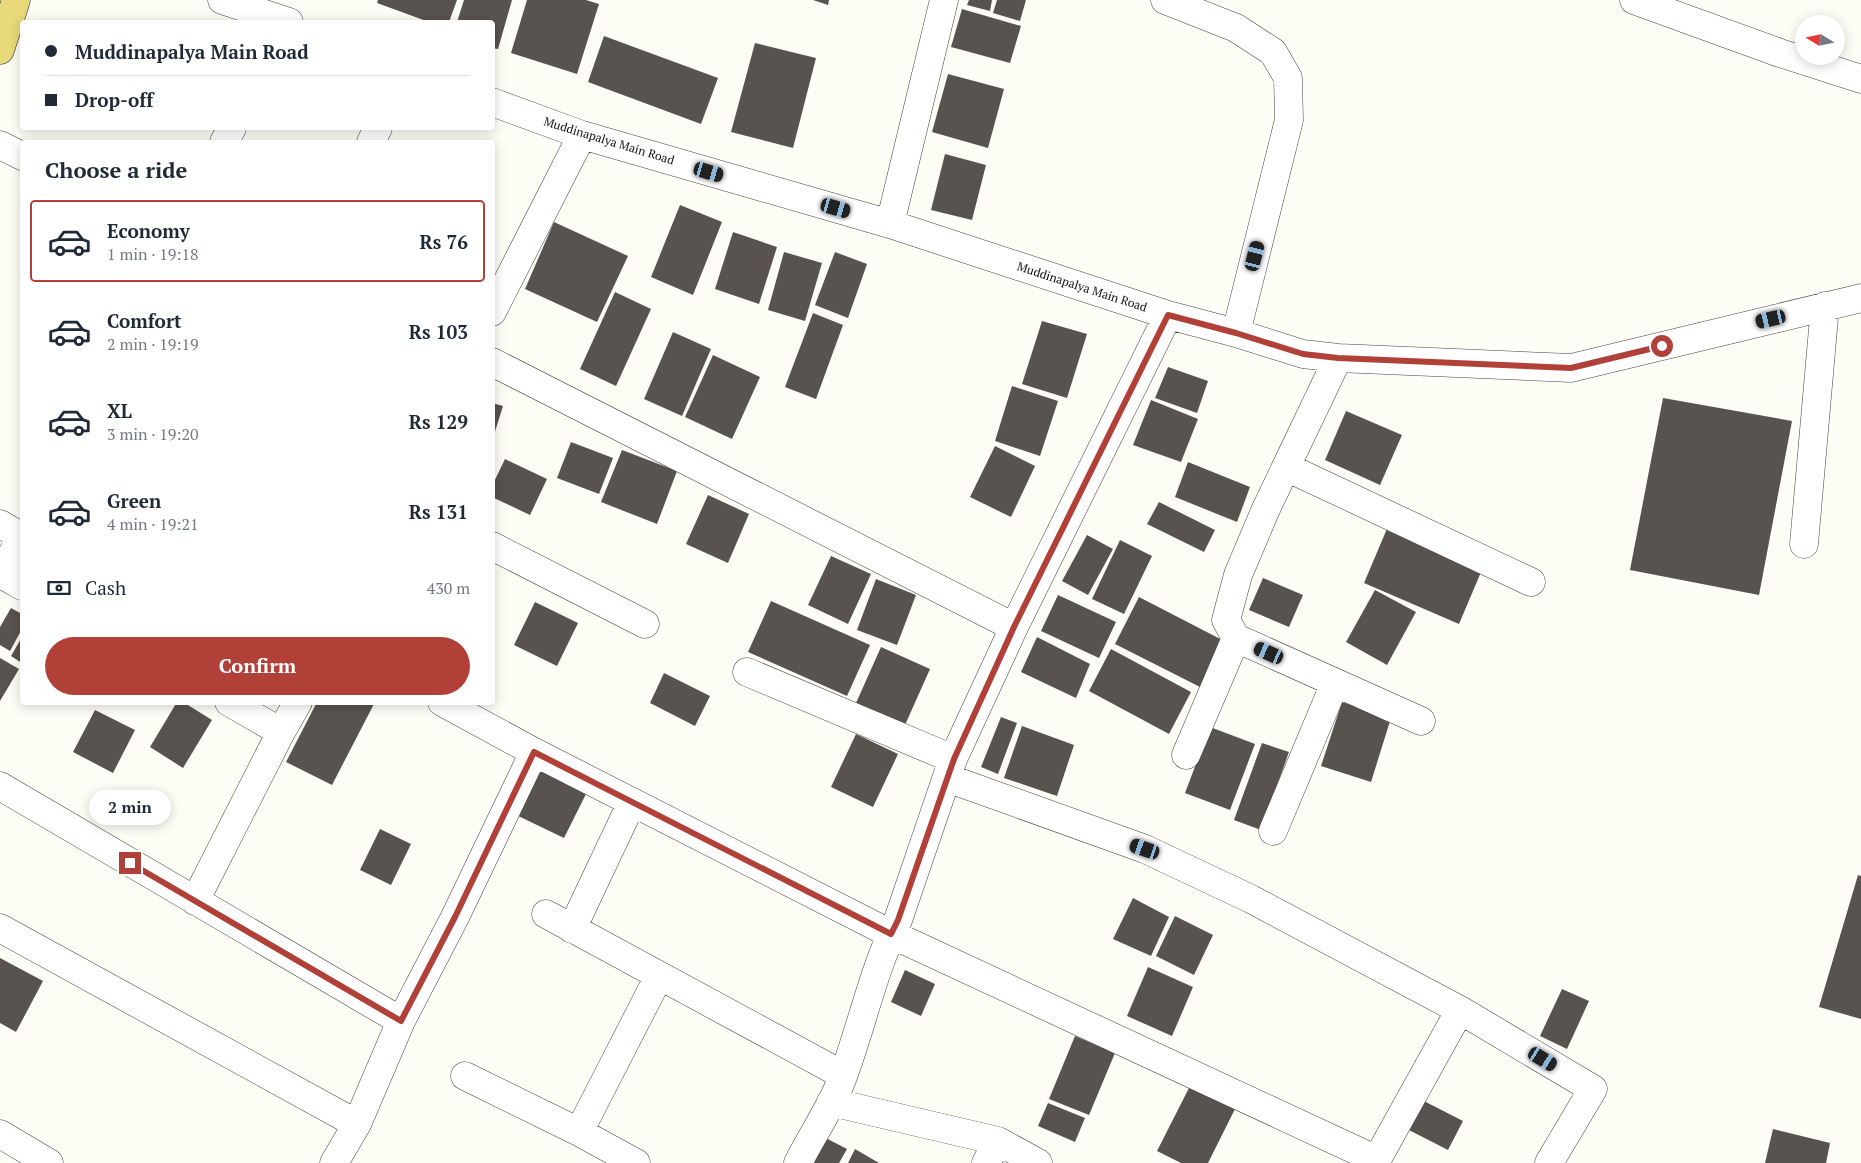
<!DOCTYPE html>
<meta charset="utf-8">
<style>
body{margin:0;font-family:"PT Serif",serif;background:#f2f2f3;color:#1f2937;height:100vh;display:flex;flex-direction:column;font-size:19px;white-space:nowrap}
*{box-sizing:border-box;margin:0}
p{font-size:16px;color:#747a83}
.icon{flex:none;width:28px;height:28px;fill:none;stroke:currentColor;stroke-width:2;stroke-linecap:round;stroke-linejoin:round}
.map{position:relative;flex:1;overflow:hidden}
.details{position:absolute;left:20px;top:140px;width:475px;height:565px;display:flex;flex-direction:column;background:#fff;border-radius:5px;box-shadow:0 2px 12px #0003}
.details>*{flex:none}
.top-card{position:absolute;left:20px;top:20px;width:475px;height:110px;border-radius:5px;box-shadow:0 2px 12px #0003;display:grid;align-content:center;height:110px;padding:0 25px;background:#fff}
.needle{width:32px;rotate:280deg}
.fabs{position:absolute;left:1795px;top:15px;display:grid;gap:10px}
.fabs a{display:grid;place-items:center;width:50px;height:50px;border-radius:50%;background:#fff;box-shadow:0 2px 12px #0003;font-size:25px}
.end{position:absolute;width:22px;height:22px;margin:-11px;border:6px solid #b14038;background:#fff;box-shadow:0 0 0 2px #fff}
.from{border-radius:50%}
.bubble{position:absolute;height:35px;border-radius:18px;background:#fff;box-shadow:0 2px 12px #0003;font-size:16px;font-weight:700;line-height:35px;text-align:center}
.car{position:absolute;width:15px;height:30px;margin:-15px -8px;border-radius:6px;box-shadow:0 0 4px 1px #0007;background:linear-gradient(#222 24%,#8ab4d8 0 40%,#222 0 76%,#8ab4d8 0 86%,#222 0)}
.top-card b{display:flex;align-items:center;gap:18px;height:48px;font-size:19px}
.top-card b+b{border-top:1px solid #e0e1e3}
.top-card i{width:12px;height:12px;background:#1f2937}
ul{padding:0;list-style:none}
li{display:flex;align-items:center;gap:15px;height:82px;margin:0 10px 8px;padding:0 15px;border:2px solid transparent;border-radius:5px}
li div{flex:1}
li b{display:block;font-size:19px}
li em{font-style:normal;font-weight:700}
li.current{border-color:#b14038}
li>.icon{width:45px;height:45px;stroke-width:1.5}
h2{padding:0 25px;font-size:22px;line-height:60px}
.pay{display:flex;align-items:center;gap:12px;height:55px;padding:0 25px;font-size:19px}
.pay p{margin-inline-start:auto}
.action{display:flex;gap:10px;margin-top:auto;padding:10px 25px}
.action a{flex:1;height:58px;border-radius:30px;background:#b14038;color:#fff;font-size:20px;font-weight:700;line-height:58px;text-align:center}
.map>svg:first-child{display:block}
.building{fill:#58534e}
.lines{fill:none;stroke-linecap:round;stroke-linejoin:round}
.minor-casing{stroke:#434343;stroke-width:29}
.major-casing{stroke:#212121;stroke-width:29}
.minor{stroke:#fff;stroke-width:28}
.major{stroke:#e8da7a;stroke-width:28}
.route{stroke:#b14038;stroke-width:6}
.labels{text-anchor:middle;stroke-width:5;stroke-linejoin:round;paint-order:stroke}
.street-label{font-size:12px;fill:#101010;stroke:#fff}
</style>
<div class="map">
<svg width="1861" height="1163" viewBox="0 0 1861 1163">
<rect width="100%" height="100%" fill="#fefdf5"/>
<path class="building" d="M378,0H457L449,22H429L377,3Z
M464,0H512L498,49L492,48V22H457Z
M527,0H586L599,4L577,74L511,53Z
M813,0H829L828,5Z
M969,0H992L990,11L967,5Z
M997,0H1026L1020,21L993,13Z
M962,9L1021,26L1010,63L951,47Z
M604,36L718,78L701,124L588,82Z
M755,43L816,58L793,148L731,132Z
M948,74L1004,89L988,148L932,132Z
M945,154L986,165L972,220L931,210Z
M680,205L722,222L693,295L651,277Z
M554,222L628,256L597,322L525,289Z
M733,232L777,247L759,304L715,289Z
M784,252L822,263L805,321L768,310Z
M835,252L867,264L848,318L815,305Z
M615,292L651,309L616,386L580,369Z
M813,313L843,325L816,399L785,387Z
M1042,321L1087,334L1067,398L1022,384Z
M673,332L711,349L682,416L644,399Z
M713,355L760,377L732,439L685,417Z
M1168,367L1208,381L1197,413L1155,398Z
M1012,386L1058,401L1040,456L995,441Z
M1663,398L1792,421L1759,595L1630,570Z
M1151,400L1198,419L1181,462L1133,445Z
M492,403L503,406L493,438H492Z
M1346,411L1402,435L1380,485L1325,460Z
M571,442L613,458L599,494L557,478Z
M995,446L1035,466L1011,517L970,497Z
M622,450L677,471L657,524L601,502Z
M505,459L547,479L530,515L492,497V486Z
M1188,462L1250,487L1237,522L1175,497Z
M708,495L749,514L728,563L686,544Z
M1159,502L1215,530L1204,552L1147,524Z
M1389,524L1484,565L1459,624L1364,583Z
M1087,535L1113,549L1088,595L1062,581Z
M1120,540L1152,556L1124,614L1092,599Z
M831,556L871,574L848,624L808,605Z
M1263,578L1303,595L1289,627L1249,610Z
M876,579L916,595L897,645L857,630Z
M1375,590L1416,612L1387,665L1346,642Z
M1058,595L1116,622L1099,658L1041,631Z
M1139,597L1228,643L1204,689L1115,644Z
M771,601L870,645L847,696L748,652Z
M535,602L578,623L557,666L514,645Z
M11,608L22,614V629L10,651L0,645V627Z
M22,637V663L11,656Z
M1037,637L1090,664L1076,698L1021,672Z
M881,647L930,669L905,725L856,703Z
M1111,649L1191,692L1169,734L1089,691Z
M0,658L19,669L0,701Z
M664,673L710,696L695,726L650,703Z
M177,702H183L212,720L183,768L150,747Z
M317,702H375L332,785L286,762Z
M1342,702L1391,718L1371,782L1321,766Z
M95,710L135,730L113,773L73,752Z
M1001,717L1017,723L998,774L981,767Z
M1022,726L1074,745L1057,796L1004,778Z
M1210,727L1255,744L1230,810L1185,793Z
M856,734L898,754L873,807L831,787Z
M1262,743L1289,752L1261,830L1234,820Z
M535,767L587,792L564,838L512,813Z
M380,829L411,844L391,885L360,870Z
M1858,875L1861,876V1019L1819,1007Z
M1133,898L1169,917L1151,956L1113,939Z
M1175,916L1213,935L1194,975L1156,956Z
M0,958L43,981L16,1032L0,1023Z
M1148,967L1193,987L1172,1036L1127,1016Z
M905,970L935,984L921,1016L891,1002Z
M1562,989L1589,1001L1567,1049L1540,1036Z
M1075,1036L1115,1053L1089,1115L1049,1099Z
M1190,1086L1235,1109L1208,1163H1181L1157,1151Z
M1418,1098L1463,1121L1448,1150L1403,1127Z
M1048,1103L1085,1118L1075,1142L1038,1126Z
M1773,1129L1830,1143L1826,1163H1765Z
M820,1135L847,1149L839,1163H806Z
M855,1149L879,1163H848Z"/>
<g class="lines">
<defs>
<path id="minor" d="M222,0L289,22
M1165,0L1236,28L1273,52L1288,78L1289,120L1236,333
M1634,0L1780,53L1861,79
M492,102L582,135L890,224L1168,315L1236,333L1303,354L1338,358L1571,368L1861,298
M224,142L232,128
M371,142L378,128
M0,145L22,156
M890,224L944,0
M492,312L582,135
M492,362L1014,627
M1286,467L1531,582
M0,524L22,537
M1804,544L1825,306
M492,546L645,624
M1,574L22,586
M0,576L22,536
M1236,638L1421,721
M747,672L953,759
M229,702L281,732
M442,702L534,752L891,934L1377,1160
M1186,755L1236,638L1226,620L1238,575L1265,511L1338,358
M947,778L1145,849L1251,899L1460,1010L1593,1089L1549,1163
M0,786L401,1021
M1273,831L1335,683
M195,901L281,732L298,702
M546,914L843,1075
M0,928L357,1124
M572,929L632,802
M465,1076L579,1132
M831,1102L998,1141L1038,1163
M0,1134L49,1163
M334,1163L357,1124L401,1021L455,917L534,752
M636,1163L579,1132L659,976
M798,1163C812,1135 831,1108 842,1079C862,1026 873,970 898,920L953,759L1014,627L1168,315
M986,1163L998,1141
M1375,1163L1460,1010"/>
<path id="major" d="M0,50L16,0"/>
</defs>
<use href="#minor" class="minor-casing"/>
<use href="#major" class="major-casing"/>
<use href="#minor" class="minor"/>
<use href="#major" class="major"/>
</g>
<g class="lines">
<path class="route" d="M130,863L401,1021L455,917L534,752L891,934L898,920L954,759L1014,627L1168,315L1236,333L1303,354L1338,358L1571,368L1662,346"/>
</g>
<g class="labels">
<g class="street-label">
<text transform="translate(609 141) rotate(17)" y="4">Muddinapalya Main Road</text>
<text transform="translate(1082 287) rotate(18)" y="4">Muddinapalya Main Road</text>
</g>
</g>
</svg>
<div class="fabs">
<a><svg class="needle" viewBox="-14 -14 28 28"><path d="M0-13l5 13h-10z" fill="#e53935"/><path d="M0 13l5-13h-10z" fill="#747a83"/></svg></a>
</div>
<i class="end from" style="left:1662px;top:346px"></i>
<i class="end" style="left:130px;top:863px"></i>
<div class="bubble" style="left:89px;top:790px;width:82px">2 min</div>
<i class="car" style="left:709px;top:172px;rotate:106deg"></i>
<i class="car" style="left:836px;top:208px;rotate:106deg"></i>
<i class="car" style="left:1255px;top:256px;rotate:14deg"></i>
<i class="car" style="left:1771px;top:319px;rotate:257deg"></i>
<i class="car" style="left:1269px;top:653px;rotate:294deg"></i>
<i class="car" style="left:1145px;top:849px;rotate:289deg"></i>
<i class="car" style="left:1543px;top:1059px;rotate:121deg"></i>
<div class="top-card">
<b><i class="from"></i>Muddinapalya Main Road</b>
<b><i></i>Drop-off</b>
</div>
<section class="details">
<h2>Choose a ride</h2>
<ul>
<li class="current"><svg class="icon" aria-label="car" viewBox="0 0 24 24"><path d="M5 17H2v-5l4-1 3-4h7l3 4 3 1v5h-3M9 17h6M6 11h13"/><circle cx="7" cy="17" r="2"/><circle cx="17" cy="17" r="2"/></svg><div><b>Economy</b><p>1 min · 19:18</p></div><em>Rs 76</em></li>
<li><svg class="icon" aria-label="car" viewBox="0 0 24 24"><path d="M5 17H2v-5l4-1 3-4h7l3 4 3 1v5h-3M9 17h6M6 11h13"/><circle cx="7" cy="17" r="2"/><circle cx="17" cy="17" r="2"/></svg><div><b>Comfort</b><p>2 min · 19:19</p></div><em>Rs 103</em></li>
<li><svg class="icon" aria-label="car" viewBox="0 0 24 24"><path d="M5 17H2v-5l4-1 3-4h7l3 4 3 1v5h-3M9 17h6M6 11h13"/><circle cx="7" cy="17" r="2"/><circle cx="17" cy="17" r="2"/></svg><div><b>XL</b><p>3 min · 19:20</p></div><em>Rs 129</em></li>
<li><svg class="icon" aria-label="car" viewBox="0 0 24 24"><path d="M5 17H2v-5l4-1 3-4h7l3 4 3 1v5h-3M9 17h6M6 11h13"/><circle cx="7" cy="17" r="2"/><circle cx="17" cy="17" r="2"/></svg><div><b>Green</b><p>4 min · 19:21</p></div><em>Rs 131</em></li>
</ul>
<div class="pay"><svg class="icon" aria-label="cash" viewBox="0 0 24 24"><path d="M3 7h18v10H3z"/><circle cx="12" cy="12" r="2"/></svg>Cash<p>430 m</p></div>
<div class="action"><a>Confirm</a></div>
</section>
</div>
